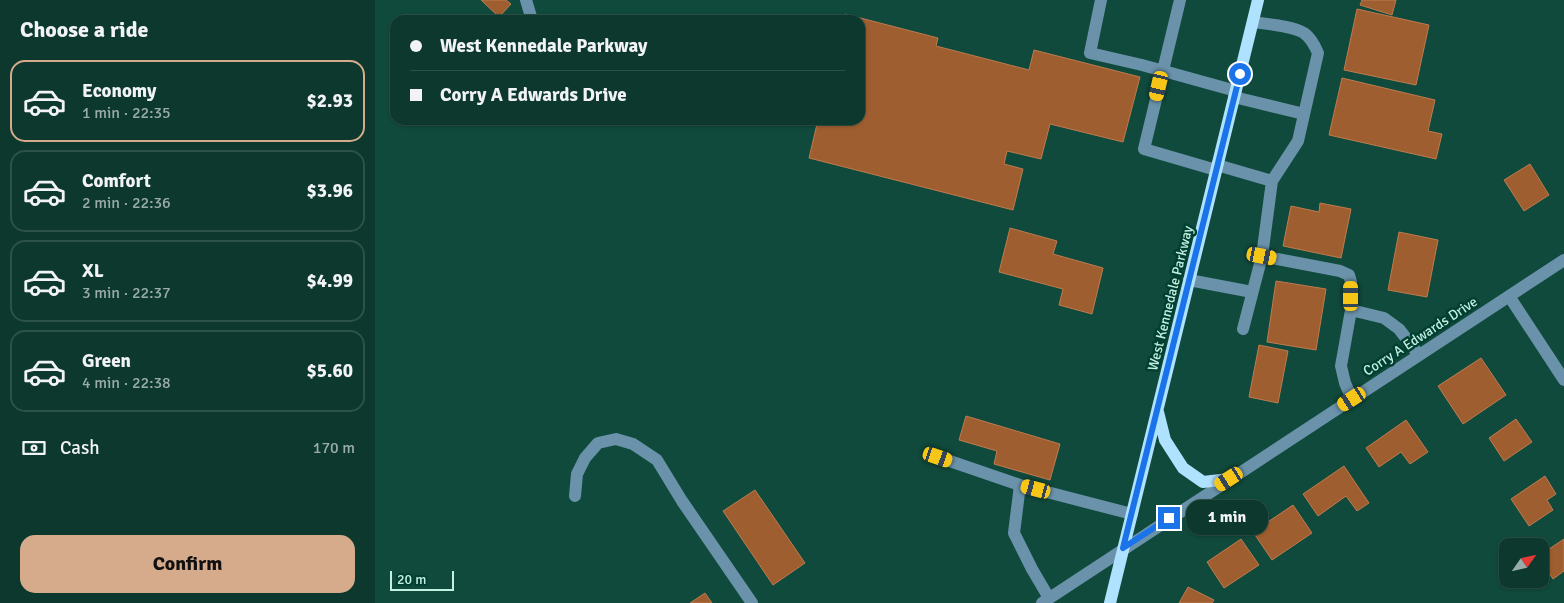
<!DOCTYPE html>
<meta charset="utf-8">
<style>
body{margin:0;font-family:Signika,sans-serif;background:#1a4339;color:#f1f3f6;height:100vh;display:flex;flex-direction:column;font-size:19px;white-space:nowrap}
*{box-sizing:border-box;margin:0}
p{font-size:16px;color:#9aacaa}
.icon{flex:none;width:28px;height:28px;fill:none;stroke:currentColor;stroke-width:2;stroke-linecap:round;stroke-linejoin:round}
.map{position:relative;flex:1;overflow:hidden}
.panel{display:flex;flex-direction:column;background:#0c382d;width:375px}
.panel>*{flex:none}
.guide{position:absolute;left:15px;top:15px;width:475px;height:110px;border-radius:15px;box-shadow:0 1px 4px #0004,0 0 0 1px #2c5249;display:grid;align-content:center;height:110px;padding:0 20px;background:#0c382d}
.needle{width:32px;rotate:56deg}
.fabs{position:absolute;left:1124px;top:538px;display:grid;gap:10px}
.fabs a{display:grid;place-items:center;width:50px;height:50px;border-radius:10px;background:#0c382d;box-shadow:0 1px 4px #0004,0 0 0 1px #2c5249;font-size:25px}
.scale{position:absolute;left:15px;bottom:12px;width:64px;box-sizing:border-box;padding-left:5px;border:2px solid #c2f0e1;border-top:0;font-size:14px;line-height:18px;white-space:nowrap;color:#c2f0e1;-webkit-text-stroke:4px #003f32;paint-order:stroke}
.end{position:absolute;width:22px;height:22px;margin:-11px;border:6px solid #1a73e8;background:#fff;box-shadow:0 0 0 2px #fff}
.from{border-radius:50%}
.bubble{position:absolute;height:35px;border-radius:15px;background:#0c382d;box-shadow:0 1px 4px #0004,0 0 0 1px #2c5249;font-size:16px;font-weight:700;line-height:35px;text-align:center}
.car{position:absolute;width:15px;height:30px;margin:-15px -8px;border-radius:6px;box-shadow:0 0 4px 1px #0007;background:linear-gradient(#f5c518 24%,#345 0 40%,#f5c518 0 76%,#345 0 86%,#f5c518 0)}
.guide b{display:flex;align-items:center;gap:18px;height:48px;font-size:19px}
.guide b+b{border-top:1px solid #2c5249}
.guide i{width:12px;height:12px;background:#f1f3f6}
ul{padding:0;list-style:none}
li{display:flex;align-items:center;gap:15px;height:82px;margin:0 10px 8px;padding:0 10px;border:2px solid #2c5249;border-radius:15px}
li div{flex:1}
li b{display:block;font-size:19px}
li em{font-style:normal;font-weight:700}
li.on{border-color:#d6ab8b}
li>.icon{width:45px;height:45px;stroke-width:1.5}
h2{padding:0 20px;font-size:22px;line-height:60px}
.pay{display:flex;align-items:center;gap:12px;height:55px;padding:0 20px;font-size:19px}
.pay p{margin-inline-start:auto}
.button{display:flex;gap:10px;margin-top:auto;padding:10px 20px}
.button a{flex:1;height:58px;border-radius:15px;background:#d6ab8b;color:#111;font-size:20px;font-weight:700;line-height:58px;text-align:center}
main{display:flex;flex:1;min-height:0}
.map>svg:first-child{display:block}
.building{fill:#9f5e30;stroke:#bf7b4e}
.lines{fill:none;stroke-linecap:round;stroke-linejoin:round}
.minor{stroke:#6a93ab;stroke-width:12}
.major{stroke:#afe2fe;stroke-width:12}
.route{stroke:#1a73e8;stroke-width:6}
.labels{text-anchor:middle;stroke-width:5;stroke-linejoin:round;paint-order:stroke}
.street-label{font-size:14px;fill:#c2f0e1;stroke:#003f32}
</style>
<main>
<section class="panel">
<h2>Choose a ride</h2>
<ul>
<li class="on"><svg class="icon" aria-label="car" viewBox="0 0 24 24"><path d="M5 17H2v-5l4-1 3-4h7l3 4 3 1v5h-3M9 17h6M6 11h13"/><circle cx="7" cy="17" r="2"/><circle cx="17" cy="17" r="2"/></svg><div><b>Economy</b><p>1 min · 22:35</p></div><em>$2.93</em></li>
<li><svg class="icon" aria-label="car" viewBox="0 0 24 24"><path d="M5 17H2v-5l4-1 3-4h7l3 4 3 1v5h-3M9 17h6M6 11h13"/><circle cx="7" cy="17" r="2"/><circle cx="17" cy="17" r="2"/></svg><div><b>Comfort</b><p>2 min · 22:36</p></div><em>$3.96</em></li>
<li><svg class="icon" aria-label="car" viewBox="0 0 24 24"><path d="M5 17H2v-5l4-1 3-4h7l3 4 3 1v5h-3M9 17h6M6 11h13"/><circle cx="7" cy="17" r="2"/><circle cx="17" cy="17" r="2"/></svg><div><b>XL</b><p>3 min · 22:37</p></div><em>$4.99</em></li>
<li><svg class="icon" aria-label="car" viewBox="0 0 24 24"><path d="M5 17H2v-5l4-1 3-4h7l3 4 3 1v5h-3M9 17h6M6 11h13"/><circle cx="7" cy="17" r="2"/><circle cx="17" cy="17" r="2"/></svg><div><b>Green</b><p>4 min · 22:38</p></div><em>$5.60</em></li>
</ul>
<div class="pay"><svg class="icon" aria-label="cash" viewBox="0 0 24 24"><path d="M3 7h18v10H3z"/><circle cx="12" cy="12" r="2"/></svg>Cash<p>170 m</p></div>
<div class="button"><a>Confirm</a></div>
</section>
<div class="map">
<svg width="1189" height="603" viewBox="0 0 1189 603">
<rect width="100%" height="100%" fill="#104a3c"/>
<path class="building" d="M106,0H131L136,4L124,17Z
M987,0H1021L1017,15L985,5Z
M982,9L1054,25L1041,85L969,70Z
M470,14L563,38L561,46L654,70L659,50L765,77L748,142L675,124L666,159L632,151L629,164L648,169L638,210L434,158L443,120H485V20H469Z
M967,78L1060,100L1053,131L1067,134L1061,159L954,135Z
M1155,164L1174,195L1149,211L1129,180Z
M945,203L976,209L966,258L908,246L916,206L944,212Z
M635,228L682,241L678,254L728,268L717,314L684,305L688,289L624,272Z
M1024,232L1063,240L1052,297L1013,290Z
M901,281L951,289L941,350L892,342Z
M884,345L913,351L903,403L874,397Z
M1106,358L1131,395L1088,424L1063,386Z
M591,416L685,444L675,480L619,464L622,451L584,440Z
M1141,419L1157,442L1129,461L1114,438Z
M1031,420L1053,452L1035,464L1026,452L1004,467L991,448Z
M969,466L994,503L982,511L971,496L943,516L928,494Z
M1170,476L1181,494L1172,500L1178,510L1154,526L1136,499Z
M380,490L430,563L398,585L348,511Z
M918,505L937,533L897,560L878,532Z
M866,539L884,565L849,588L832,562Z
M1189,539V571L1178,579L1165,559V555Z
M813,587L839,600L837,603H804Z
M330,593L337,603H315Z"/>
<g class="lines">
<path class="minor" d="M151,0L157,20
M726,0L715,53L767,65L861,91
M805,0L769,149L841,170
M878,22C892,24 918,26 929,33C936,38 940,46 943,53L923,141L897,181L887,256
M859,97L929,114
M842,165L897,181
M814,280L877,292
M1134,296L1189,380
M868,329L887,256L965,271L974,275L976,282V310
M977,399L970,383L966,366L976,310L1009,318L1024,329L1044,355
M563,457L645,485L639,533L657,569L674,598
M645,485L757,514
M200,496L202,474L210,458L223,443L241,439L258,444L282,460L307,501L377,603
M667,603L1189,260"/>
<path class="major" d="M783,412L790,440L808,468L828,482L854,479
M735,603L883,0"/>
</g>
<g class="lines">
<path class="route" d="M794,518L748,548L865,74"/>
</g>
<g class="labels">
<g class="street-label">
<text transform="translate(795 298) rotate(-76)" y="5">West Kennedale Parkway</text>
<text transform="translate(1045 336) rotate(-33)" y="5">Corry A Edwards Drive</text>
</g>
</g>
</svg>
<div class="fabs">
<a><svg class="needle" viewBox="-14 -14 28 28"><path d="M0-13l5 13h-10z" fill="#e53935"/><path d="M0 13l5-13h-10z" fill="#9aacaa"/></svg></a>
</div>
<div class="scale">20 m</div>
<i class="end from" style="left:865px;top:74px"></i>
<i class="end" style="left:794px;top:518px"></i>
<div class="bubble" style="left:811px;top:500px;width:82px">1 min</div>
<i class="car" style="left:784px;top:86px;rotate:193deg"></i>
<i class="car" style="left:887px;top:256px;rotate:101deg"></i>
<i class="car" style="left:976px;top:296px;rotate:0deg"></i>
<i class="car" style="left:977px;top:399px;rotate:237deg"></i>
<i class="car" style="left:563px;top:457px;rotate:109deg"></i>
<i class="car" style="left:854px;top:479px;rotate:237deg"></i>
<i class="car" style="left:661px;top:489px;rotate:285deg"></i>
<div class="guide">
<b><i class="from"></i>West Kennedale Parkway</b>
<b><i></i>Corry A Edwards Drive</b>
</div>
</div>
</main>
